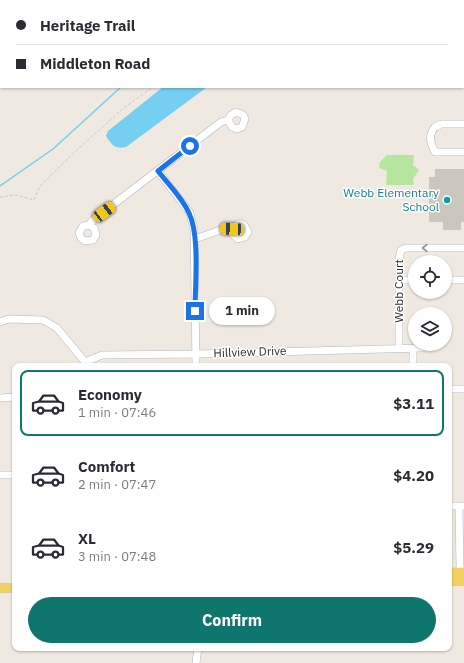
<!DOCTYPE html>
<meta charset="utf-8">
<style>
body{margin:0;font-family:"IBM Plex Sans",sans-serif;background:#f7f7f7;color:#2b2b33;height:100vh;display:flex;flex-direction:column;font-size:15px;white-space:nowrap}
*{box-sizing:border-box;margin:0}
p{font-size:13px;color:#7c7c81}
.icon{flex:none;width:22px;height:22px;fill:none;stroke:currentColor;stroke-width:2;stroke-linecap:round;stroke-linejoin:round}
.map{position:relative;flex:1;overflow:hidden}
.details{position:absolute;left:12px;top:363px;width:440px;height:288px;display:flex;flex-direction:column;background:#fff;border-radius:8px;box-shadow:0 1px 3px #0004}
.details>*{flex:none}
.hud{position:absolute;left:0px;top:0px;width:464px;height:88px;box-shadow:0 1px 3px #0004;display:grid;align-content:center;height:88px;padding:0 16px;background:#fff}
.buttons{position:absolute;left:408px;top:255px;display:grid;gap:8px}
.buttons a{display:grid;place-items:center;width:44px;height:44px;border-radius:50%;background:#fff;box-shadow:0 1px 3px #0004;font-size:20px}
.end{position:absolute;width:18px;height:18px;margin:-9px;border:5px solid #1a73e8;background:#fff;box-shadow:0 0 0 2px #fff}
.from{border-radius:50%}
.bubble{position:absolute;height:28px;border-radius:14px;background:#fff;box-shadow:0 1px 3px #0004;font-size:13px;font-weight:700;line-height:28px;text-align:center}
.car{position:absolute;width:12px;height:24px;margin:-12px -6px;border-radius:5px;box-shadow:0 0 3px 1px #0007;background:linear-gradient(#f5c518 24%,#345 0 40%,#f5c518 0 76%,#345 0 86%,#f5c518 0)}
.hud b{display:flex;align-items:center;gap:14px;height:38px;font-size:15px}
.hud b+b{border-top:1px solid #e1e1e2}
.hud i{width:10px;height:10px;background:#2b2b33}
ul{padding:7px 0 0;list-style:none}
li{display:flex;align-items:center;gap:12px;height:66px;margin:0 8px 6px;padding:0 8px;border:2px solid transparent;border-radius:8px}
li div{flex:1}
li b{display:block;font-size:15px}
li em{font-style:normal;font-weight:700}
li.on{border-color:#0f766e}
li>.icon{width:36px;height:36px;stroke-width:1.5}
.action{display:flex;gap:8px;margin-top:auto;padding:8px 16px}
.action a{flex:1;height:46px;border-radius:24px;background:#0f766e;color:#fff;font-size:16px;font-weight:700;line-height:46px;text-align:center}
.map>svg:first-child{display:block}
.green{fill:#b6e59e}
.water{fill:#75cff0}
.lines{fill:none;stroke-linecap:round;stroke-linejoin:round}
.stream{stroke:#75cff0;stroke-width:1.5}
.building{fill:#cbc7bf}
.minor-casing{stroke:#b4b7c1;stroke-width:8}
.major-casing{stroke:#c9c9c9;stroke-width:10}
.path{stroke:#c9c9c9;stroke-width:1;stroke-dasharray:3 2;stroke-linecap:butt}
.minor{stroke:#fff;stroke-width:7}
.major{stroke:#f2d163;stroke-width:9}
.oneway{stroke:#969696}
.route{stroke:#1a73e8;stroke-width:5}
.culture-dot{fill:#0f9aa8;stroke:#fff;stroke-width:1.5}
.labels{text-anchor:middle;stroke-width:3;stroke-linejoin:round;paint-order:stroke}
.culture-label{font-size:12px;fill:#0d838f;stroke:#fff;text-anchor:end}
.street-label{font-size:12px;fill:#2e2e2e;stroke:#fff}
</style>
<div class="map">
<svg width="464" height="663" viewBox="0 0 464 663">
<rect width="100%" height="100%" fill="#efe9e1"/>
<path class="green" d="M387,155H414L413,165L419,170L413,179L414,185H386L387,171L379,168L380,162Z"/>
<path class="water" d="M163,87H207L126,147C115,150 111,144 106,136L108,131Z"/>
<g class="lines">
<path class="stream" d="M226,1L227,0
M0,186L53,149L121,87"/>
</g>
<path class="building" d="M435,169H464V222H461V230H443V222H429V177H435Z"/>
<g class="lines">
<defs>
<path id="minor" d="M69,0V1
M388,0L389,1
M83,1L84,0
M397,1L398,0
M464,124H441L435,127C428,135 430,142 435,152H464
M158,171L184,205L190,213L194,229L196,366
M89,225L94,228L96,235L93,240L85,241L81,238L79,233L83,226L89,225L93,220L221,122L228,120L232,127L237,129L242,127L245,119L243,115L236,112L231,115L228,120
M195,239L223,229H232C235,224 239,222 244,225L248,232L245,237L238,239L232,234V229
M399,280H415
M445,280H464
M0,322L9,319L43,320L57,328L85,362
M399,347V259L401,250L406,248H464
M413,348V366
M83,366L85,362L102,355L196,354L421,348
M449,389H464
M0,398L15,397
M0,475H15
M449,506H464
M459,506L460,567L462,577
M196,663L198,648"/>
<path id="major" d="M449,573L464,572
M449,581H464
M0,588H15"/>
</defs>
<use href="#minor" class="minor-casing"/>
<use href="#major" class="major-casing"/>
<path class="path" d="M251,1L252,0
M0,197L15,195L34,200L40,186L79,148L125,107L153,87"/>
<use href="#minor" class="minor"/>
<use href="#major" class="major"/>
</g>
<defs><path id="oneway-chevron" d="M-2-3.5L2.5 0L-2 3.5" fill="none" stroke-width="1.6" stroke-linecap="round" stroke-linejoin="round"/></defs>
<use class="oneway" href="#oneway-chevron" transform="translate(425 248) rotate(-180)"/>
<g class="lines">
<path class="route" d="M190,146L158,171C168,184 182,197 189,213C200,235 195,285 195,311"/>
</g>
<circle class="culture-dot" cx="447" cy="200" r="4"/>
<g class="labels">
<g class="culture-label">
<text x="439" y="197">Webb Elementary<tspan x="439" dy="14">School</tspan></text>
</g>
<g class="street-label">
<text transform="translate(399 291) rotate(-90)" y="4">Webb Court</text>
<text transform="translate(250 352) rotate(-2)" y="4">Hillview Drive</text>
</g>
</g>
</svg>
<div class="buttons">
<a><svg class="icon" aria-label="locate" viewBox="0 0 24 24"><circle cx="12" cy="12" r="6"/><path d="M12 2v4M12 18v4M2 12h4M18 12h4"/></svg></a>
<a><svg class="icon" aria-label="layers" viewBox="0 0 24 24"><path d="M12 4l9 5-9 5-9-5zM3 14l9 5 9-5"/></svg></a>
</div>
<i class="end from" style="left:190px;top:146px"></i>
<i class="end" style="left:195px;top:311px"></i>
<div class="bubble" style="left:209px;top:297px;width:66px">1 min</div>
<i class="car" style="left:104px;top:212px;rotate:53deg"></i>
<i class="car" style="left:232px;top:229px;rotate:272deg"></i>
<div class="hud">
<b><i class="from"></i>Heritage Trail</b>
<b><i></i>Middleton Road</b>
</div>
<section class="details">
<ul>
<li class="on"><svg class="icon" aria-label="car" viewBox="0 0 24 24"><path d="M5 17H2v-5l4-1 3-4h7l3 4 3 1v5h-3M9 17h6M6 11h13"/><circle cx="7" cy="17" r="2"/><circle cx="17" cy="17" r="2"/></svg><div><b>Economy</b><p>1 min · 07:46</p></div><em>$3.11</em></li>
<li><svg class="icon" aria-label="car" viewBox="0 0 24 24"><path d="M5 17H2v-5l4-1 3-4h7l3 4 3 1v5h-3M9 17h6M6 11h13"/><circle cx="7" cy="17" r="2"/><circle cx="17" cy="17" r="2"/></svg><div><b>Comfort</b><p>2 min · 07:47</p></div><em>$4.20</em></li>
<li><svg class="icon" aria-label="car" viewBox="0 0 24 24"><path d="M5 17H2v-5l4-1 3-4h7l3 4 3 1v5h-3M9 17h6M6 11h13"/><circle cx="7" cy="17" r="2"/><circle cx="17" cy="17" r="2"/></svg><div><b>XL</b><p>3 min · 07:48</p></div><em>$5.29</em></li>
</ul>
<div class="action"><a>Confirm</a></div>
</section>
</div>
